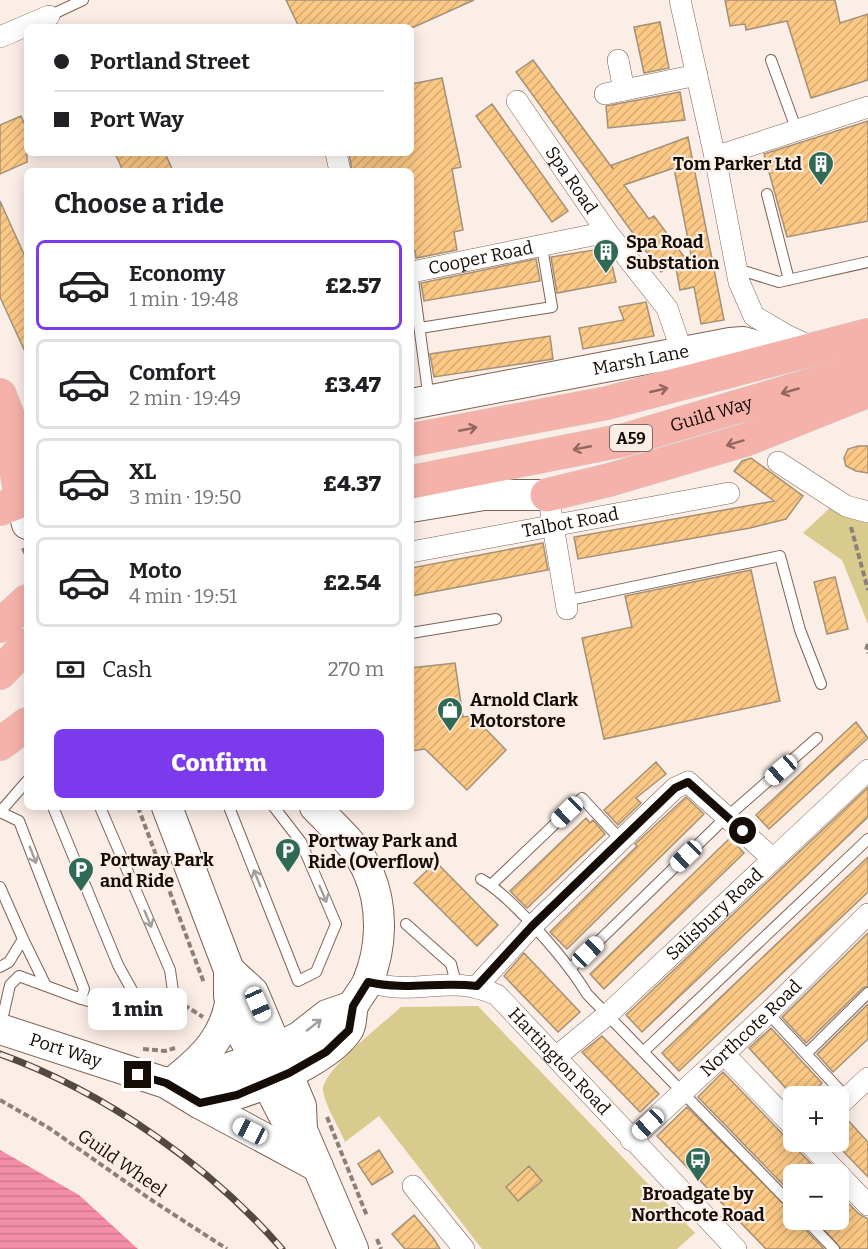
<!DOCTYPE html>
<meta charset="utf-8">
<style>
body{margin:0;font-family:Bitter,serif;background:#f6f6f6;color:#202124;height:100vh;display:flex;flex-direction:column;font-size:22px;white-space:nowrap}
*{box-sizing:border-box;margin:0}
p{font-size:20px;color:#757577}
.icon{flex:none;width:33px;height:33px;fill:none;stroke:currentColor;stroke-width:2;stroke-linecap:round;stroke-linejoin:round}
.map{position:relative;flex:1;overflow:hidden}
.details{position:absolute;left:24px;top:168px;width:390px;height:642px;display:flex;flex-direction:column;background:#fff;border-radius:9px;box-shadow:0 3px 15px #0003}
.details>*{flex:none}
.banner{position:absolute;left:24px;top:24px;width:390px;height:132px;border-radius:9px;box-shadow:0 3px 15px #0003;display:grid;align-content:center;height:132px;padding:0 30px;background:#fff}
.fabs{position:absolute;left:783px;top:1086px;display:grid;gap:12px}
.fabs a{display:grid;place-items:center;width:66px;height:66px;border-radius:9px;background:#fff;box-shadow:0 3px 15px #0003;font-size:30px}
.end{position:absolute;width:27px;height:27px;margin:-14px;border:8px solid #160c06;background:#fff;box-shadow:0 0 0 3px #fff}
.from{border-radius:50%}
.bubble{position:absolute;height:42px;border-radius:9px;background:#fff;box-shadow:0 3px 15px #0003;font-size:20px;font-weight:800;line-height:42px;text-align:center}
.car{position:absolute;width:18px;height:36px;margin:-18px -9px;border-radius:8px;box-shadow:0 0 4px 2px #0007;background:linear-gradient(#fff 24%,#345 0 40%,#fff 0 76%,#345 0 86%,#fff 0)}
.banner b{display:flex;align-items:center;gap:21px;height:57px;font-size:22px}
.banner b+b{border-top:2px solid #e0e0e0}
.banner i{width:15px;height:15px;background:#202124}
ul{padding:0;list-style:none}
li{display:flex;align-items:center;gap:18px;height:90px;margin:0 12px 9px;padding:0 18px;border:3px solid #e0e0e0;border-radius:9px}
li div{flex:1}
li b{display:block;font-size:22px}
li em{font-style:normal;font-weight:800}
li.current{border-color:#7c3aed}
li>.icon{width:54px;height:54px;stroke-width:1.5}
h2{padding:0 30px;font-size:27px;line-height:72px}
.pay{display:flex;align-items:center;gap:15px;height:66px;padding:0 30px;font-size:22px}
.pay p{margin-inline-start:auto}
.primary-button{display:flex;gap:12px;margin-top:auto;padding:12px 30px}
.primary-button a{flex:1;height:69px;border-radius:9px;background:#7c3aed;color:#fff;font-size:24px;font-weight:800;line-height:69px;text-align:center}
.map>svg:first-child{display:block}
.park{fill:#d8cb8d}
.water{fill:url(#water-rules)}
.building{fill:url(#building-hatch);stroke:#a59177;stroke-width:1.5;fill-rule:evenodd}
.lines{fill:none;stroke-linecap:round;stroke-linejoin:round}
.lane-casing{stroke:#7e6253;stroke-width:12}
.street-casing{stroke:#7e6253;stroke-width:22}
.secondary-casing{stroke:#7e6253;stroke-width:32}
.highway-casing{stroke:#d0cecd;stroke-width:34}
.path{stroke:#8c817a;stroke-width:4;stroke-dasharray:6 3;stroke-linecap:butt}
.lane{stroke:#fff;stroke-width:10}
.street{stroke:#fff;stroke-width:21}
.secondary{stroke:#fff;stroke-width:30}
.highway{stroke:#f5b2aa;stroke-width:33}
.rail-casing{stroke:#534842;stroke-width:7}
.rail{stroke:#fbeee7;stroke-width:4.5;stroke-dasharray:14;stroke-linecap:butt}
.oneway{stroke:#916760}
.oneway2{stroke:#a29e9b}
.route{stroke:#160c06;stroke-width:8}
.labels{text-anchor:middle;stroke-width:4.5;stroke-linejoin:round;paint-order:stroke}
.shield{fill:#fbeee7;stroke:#5b504a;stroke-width:1.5}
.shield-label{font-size:16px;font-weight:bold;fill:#160c06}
.poi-label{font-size:18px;font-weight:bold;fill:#160c06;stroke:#fbeee7;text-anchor:start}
.street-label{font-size:18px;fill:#160c06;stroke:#fbeee7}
</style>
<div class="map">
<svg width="868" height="1249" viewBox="0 0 868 1249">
<defs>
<pattern id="water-rules" width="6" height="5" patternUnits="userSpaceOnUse" patternTransform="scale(1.5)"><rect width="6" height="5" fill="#f48da8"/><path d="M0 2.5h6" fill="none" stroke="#d0788f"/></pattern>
<pattern id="building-hatch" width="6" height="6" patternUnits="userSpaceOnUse" patternTransform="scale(1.5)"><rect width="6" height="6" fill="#fbc885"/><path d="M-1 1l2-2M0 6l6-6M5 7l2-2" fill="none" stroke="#d6ab71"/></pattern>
</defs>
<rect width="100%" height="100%" fill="#fbeee7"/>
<path class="park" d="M833,505L868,516V624L842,560L803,533Z
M478,1006L695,1233L677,1249H482L379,1116L345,1142C339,1127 326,1108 323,1091C320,1072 386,1021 401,1007Z"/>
<path class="water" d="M0,1150L79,1195L138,1249H0Z"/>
<path class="building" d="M286,0H474L414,27H299Z
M725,0H835L840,23L868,14V80L811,98L787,21L746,30L745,24L730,26Z
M660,22L669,68L644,73L634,27Z
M533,60L613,169L612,165L688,137L724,320L701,324L694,287L680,290L675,262L661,272L516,72ZM674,168L694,270L654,216L649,219L624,185Z
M442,78L461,167L452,169L463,230L454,232L457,250L416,258L415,251L411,252V171H352L349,153H411V84Z
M680,92L685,120L608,128L606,106Z
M492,104L568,211L552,222L476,116Z
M21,116L27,130V162L0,174V125Z
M868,121V221L787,237L764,154Z
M115,153H165L173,171H123Z
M0,201L27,261V356L0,297Z
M600,249L604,267L612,265L616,282L557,293L551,257Z
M536,259L540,281L424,301L421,283Z
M646,302L654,336L583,349L579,328L624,320L619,307Z
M550,336L553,359L434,377L430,354Z
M858,446H868V473L856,471L846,466L844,458L848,449Z
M751,458L803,496L786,519L750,528L578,559L574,537L774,501L734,471L742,461Z
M543,543L548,570L411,596V568Z
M751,570L780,701L604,739L582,638L632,627L625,596Z
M835,577L848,629L827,634L814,582Z
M455,663L463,717L473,716L506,750L467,790L425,749L411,751V668Z
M856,722L868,738L769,829L756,815Z
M656,762L666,774L636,798L641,803L618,825L604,810Z
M868,787V817L642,1032L626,1015Z
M686,797L704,814L567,949L550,932L637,846L635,844Z
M586,818L590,823L593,820L605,834L527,908L510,891Z
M730,838L744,853L604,989L590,974Z
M868,857V892L679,1071L662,1053Z
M436,862L498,925L477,946L414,883Z
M868,933V986L863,988L806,1043L782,1017Z
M524,953L580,1012L558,1032L504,976Z
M868,1004V1039L833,1072L817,1054Z
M771,1028L822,1083L816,1089L822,1096H793L749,1048Z
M602,1036L659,1094L640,1112L582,1052Z
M723,1072L821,1174H794V1196L698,1097Z
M687,1107L794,1214V1220H799L801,1225L824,1249H766L657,1136Z
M845,1117L868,1142V1177L838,1146V1118Z
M379,1150L393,1172L372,1185L358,1164Z
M529,1166L542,1181L518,1201L506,1187Z
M838,1193L859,1214L868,1219V1249H841L816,1220H838Z
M414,1215L434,1239L440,1249H405L392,1234Z"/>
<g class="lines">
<defs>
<path id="lane" d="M49,16L83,0
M771,60L797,131
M767,194L789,280
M737,269L779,282L868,262
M412,272L429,400
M420,328L552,307L542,247
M565,601L780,556L800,630L821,684
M411,633L496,619
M53,807L118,965L133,992L135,1001L131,1011
M229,807L298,981L316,972L336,924L301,842L274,807
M0,812L19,821L84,989L81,999L19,976L10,985L0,1029
M0,812L27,781
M481,879C513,898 568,962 587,994L794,1207
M491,885L582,798L621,840
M0,887L23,939L9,962L0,967
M406,924L451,964L456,983
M23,939L45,984
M571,968L719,824L817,738
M81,999C116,1008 142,1021 174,998L170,970L100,807
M768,1013L847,1098
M643,1052L868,839
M806,1054L868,993
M806,1220L834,1249"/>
<g id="street">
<path d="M680,0L715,157L739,282L754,316L786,335L816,349"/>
<path d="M0,37L49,16"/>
<path d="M618,60L624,90"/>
<path d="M605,94L697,75"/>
<path id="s1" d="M517,101L607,232L667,308L682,352"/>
<path d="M336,153L340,171"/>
<path d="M715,157L868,107"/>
<path id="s2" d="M412,272L607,232"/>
<path d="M778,462L846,506L868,512"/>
<path d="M551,513L567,609"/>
<path id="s3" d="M411,552L729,493"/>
<path id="s4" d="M368,982C377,984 387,987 396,987C436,989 457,977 497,995L736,1249"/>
<path d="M477,986L532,926L675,788L688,782L773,859"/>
<path d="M724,1054L794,1127"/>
<path id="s5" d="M557,1056L607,1015L868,770"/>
<path d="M838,1106L868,1078"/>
<path id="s6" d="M631,1140L768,1013L868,914"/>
<path d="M808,1142L868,1205"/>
<path d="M413,1186L464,1249"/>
</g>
<g id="secondary">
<path id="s7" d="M411,404L730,343L743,342L790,356"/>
<path d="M27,501H21L27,524"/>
<path d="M411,507L484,495H547"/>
<path d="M167,807L229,970V996L242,1034L284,1116L302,1130"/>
<path d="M229,970L253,992L301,1106L302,1130L353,1249"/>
<path id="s8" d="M0,1029L166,1083L199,1103C237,1099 327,1063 348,1030C353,1023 350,1012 354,1004C358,996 365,989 368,981C382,948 383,907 369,874C358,846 335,828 315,807"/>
<path d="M178,1078C204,1057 224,1037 230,1003"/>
<path d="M166,1083L220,1071L255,1059L299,1037L327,1015L353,1006"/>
<path d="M199,1103L318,1167"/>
</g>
<g id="highway">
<path d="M0,395L8,416L21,501L0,509"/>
<path d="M411,440L607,403L868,335"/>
<path id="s9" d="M411,482L624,440L868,368"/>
<path d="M547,495L609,480L745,440L868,391"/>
<path d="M0,626L27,601"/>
<path d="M0,673L27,645"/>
<path d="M0,744L27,724"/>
</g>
</defs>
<use href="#lane" class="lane-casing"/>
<use href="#street" class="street-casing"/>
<use href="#secondary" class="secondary-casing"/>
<use href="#highway" class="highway-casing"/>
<path class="path" d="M851,527L868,590
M23,548L27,557
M868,644L866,650L868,653
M138,807L204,983
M184,1005L203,1017
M143,1049L165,1051L175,1048
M0,1100L49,1128L153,1201L227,1249
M327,1117L367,1216
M377,1239L381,1249"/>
<use href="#lane" class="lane"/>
<use href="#street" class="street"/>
<use href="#secondary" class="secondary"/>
<use href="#highway" class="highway"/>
<defs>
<path id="rail" d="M0,1054C105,1092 209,1165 282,1249"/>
</defs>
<use href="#rail" class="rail-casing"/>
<use href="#rail" class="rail"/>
</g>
<defs><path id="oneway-shaft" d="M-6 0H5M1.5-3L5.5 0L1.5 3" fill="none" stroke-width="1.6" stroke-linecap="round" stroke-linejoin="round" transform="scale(1.5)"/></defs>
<g class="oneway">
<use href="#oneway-shaft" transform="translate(659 390) rotate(-13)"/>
<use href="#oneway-shaft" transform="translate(790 391) rotate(164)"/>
<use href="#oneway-shaft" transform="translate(468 429) rotate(-11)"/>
<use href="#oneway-shaft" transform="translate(735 443) rotate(163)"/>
<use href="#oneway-shaft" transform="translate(582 448) rotate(169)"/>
</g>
<g class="oneway2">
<use href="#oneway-shaft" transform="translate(33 855) rotate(69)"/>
<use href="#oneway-shaft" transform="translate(257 878) rotate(-112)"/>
<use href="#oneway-shaft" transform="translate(323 894) rotate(67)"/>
<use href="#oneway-shaft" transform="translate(148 919) rotate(67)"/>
<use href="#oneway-shaft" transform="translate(314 1025) rotate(-38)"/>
</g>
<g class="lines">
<path class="route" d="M138,1075L166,1083L200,1103L237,1095L289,1073L326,1052L349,1030L353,1006L368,982C407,991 438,981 477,986L532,926L675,788L688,782L743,831"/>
</g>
<defs>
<symbol id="building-pin" viewBox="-11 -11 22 30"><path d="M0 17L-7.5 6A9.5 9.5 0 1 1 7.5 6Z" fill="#2e6a55" stroke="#fbeee7"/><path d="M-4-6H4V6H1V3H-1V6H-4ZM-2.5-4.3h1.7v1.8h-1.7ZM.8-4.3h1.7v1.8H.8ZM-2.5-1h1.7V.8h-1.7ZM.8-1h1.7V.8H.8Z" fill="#fff"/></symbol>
<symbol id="shop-pin" viewBox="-11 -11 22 30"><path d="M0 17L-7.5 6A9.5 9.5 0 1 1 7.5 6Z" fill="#2e6a55" stroke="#fbeee7"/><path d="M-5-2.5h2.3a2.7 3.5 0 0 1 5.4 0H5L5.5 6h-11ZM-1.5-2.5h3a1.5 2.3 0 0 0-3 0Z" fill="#fff"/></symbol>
<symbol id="parking-pin" viewBox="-11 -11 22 30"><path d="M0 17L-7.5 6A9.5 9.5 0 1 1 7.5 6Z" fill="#2e6a55" stroke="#fbeee7"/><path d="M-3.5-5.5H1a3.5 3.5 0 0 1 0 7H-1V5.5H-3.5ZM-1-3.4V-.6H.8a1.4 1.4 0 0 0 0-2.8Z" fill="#fff"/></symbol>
<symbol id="bus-pin" viewBox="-11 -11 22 30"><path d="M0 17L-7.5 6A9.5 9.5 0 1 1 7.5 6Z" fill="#2e6a55" stroke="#fbeee7"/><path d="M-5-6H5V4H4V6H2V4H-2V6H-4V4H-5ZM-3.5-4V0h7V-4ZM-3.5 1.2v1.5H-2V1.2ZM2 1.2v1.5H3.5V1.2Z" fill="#fff"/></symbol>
</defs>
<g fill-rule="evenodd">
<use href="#building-pin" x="806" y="149" width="30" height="40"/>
<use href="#building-pin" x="591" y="237" width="30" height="40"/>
<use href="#shop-pin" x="435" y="695" width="30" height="40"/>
<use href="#parking-pin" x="273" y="836" width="30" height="40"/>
<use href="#parking-pin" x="66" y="855" width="30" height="40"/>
<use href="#bus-pin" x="683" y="1145" width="30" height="40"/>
</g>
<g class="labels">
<rect class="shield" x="610" y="425" width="42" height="26" rx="4.5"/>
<g class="shield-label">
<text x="631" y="444">A59</text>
</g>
<g class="poi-label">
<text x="802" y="170" text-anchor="end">Tom Parker Ltd</text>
<text x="626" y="248">Spa Road<tspan x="626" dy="21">Substation</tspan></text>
<text x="470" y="706">Arnold Clark<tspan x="470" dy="21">Motorstore</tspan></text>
<text x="308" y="847">Portway Park and<tspan x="308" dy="21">Ride (Overflow)</tspan></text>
<text x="100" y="866">Portway Park<tspan x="100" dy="21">and Ride</tspan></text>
<text x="698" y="1200" text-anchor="middle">Broadgate by<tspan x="698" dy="21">Northcote Road</tspan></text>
</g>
<g class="street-label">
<text dy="6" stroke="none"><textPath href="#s1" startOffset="96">Spa Road</textPath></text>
<text dy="6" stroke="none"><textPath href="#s2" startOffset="70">Cooper Road</textPath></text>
<text dy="6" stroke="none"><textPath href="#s7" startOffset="234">Marsh Lane</textPath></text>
<text dy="6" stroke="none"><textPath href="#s9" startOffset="308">Guild Way</textPath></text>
<text dy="6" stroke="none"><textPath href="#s3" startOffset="162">Talbot Road</textPath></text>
<text dy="6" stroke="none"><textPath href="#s5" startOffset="212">Salisbury Road</textPath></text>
<text dy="6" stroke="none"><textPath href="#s6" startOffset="164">Northcote Road</textPath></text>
<text dy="6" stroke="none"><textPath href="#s8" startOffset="69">Port Way</textPath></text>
<text dy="6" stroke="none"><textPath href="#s4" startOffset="222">Hartington Road</textPath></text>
<text transform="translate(122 1163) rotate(35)" y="6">Guild Wheel</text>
</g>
</g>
</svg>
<div class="fabs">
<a>+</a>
<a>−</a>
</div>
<i class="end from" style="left:743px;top:831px"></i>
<i class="end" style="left:138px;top:1075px"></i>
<div class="bubble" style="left:88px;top:988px;width:99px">1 min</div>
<i class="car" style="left:781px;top:770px;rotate:229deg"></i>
<i class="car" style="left:567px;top:812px;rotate:226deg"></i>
<i class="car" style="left:686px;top:856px;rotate:226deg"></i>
<i class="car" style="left:588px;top:952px;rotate:46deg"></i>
<i class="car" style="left:258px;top:1004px;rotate:156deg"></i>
<i class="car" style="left:648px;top:1124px;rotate:227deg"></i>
<i class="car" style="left:250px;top:1131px;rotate:297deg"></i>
<div class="banner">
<b><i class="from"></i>Portland Street</b>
<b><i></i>Port Way</b>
</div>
<section class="details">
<h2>Choose a ride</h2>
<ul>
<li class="current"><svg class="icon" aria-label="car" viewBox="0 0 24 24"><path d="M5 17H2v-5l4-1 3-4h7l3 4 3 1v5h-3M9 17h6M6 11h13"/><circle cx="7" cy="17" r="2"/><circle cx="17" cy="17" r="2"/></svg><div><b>Economy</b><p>1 min · 19:48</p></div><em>£2.57</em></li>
<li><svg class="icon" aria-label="car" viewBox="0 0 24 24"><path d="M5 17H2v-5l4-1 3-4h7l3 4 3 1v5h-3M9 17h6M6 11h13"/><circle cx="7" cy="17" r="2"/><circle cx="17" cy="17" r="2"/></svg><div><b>Comfort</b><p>2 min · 19:49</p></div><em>£3.47</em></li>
<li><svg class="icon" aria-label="car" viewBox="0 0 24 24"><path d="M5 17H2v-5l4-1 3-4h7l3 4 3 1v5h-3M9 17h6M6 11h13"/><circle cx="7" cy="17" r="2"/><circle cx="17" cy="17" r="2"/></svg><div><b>XL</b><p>3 min · 19:50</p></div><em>£4.37</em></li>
<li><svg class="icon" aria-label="car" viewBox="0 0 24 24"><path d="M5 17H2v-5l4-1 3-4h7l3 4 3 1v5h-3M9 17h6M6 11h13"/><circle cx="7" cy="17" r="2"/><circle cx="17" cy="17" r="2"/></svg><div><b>Moto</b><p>4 min · 19:51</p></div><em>£2.54</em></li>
</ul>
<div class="pay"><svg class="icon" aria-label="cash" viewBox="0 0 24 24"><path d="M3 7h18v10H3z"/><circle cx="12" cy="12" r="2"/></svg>Cash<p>270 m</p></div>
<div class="primary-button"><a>Confirm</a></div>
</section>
</div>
